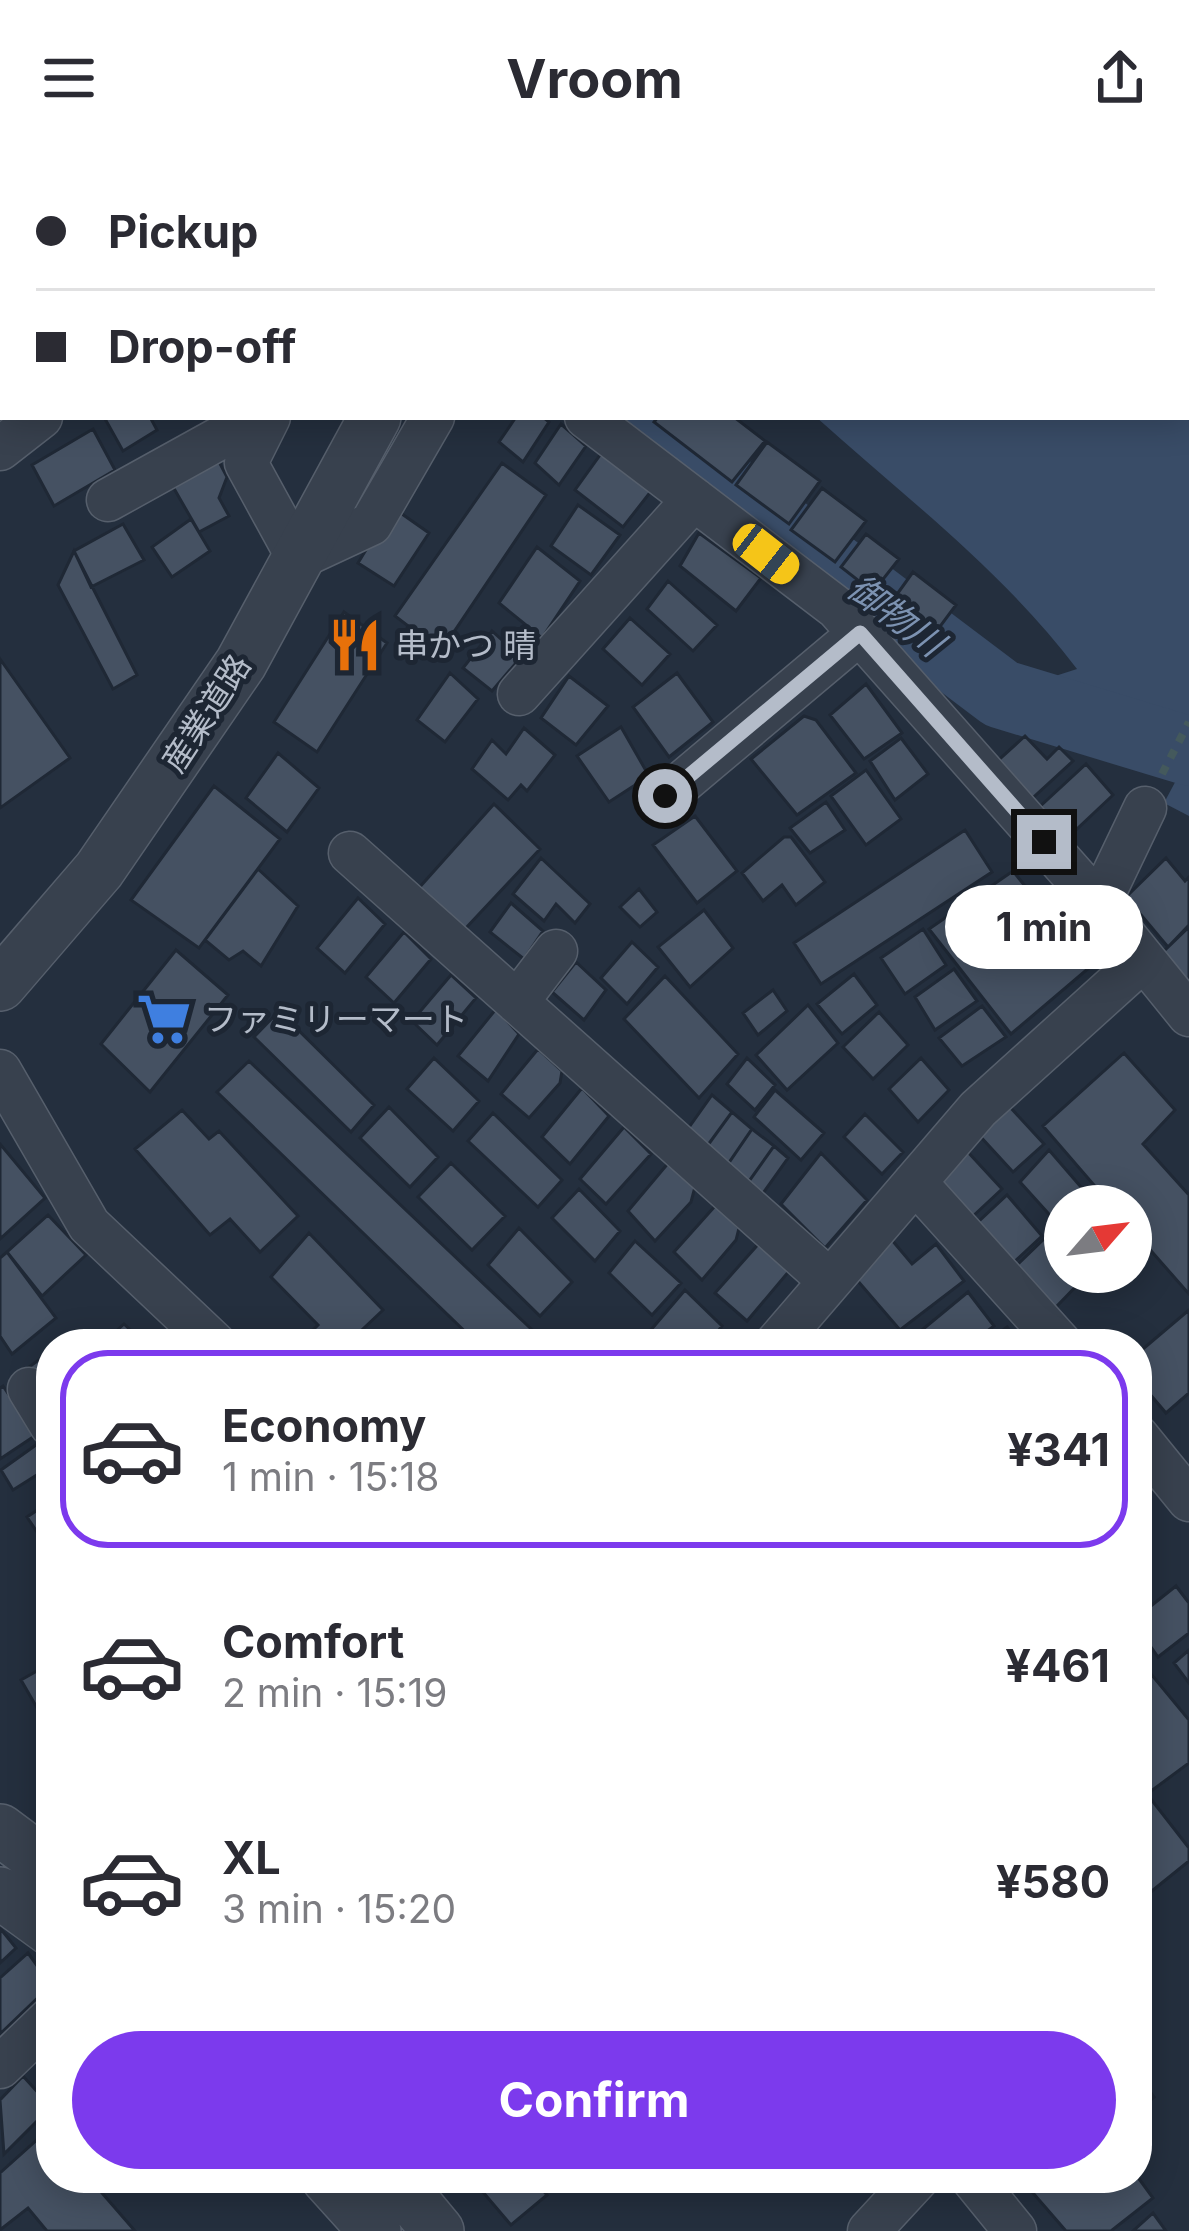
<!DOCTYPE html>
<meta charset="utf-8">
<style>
body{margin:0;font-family:Inter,"Noto Sans JP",sans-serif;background:#f7f7f7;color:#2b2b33;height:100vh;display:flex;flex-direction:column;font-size:45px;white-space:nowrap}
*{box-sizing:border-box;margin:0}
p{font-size:39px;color:#7c7c81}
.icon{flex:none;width:66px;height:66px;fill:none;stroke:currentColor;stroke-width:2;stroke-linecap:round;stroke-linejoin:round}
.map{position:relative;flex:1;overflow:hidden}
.sheet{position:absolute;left:36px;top:1173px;width:1116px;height:864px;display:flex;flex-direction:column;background:#fff;border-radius:48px;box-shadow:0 6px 30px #0003}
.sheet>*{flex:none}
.hud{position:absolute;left:0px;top:0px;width:1191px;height:264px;box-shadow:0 6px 30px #0003;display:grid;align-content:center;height:264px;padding:0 36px;background:#fff}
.needle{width:78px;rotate:62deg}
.buttons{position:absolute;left:1044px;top:1029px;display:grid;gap:24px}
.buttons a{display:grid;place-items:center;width:108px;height:108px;border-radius:50%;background:#fff;box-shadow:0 6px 30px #0003;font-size:60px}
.end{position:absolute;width:54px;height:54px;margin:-27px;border:15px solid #b4bcc9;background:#111;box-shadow:0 0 0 6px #111}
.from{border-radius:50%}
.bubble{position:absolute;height:84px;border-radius:42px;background:#fff;box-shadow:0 6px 30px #0003;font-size:39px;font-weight:700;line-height:84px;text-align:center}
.car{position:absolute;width:36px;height:72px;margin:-36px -18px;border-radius:15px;box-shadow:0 0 9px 3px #0007;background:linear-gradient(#f5c518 24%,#345 0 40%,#f5c518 0 76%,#345 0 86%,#f5c518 0)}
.hud b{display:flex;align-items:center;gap:42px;height:114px;font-size:45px}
.hud b+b{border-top:3px solid #e1e1e2}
.hud i{width:30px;height:30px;background:#2b2b33}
ul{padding:21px 0 0;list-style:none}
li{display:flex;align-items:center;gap:36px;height:198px;margin:0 24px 18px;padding:0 12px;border:6px solid transparent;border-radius:48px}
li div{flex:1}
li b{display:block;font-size:45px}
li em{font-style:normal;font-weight:700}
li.on{border-color:#7c3aed}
li>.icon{width:108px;height:108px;stroke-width:1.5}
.cta{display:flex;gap:24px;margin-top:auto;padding:24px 36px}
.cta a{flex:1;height:138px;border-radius:72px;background:#7c3aed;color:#fff;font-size:48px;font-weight:700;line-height:138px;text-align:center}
header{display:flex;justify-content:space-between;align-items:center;height:156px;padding:0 36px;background:#fff;font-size:54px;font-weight:700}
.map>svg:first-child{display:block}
.water{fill:#394c67}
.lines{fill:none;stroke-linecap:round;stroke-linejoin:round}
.river{stroke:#394c67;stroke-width:69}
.building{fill:#455162;stroke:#1f2835;stroke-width:3}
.minor-casing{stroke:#565f6c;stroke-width:45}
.tertiary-casing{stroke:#565f6c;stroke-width:54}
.path{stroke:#44595c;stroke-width:8;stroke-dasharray:9 9;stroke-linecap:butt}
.minor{stroke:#38414e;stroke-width:42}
.tertiary{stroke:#38414e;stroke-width:51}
.route{stroke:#b4bcc9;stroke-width:15}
.labels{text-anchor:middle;stroke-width:10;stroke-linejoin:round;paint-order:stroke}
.poi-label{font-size:33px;fill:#b4bcc9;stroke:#1d2633;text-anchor:start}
.street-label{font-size:33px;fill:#b4bcc9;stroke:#1d2633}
.water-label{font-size:36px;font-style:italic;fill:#7c92b1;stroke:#1d2633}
</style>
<header><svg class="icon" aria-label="menu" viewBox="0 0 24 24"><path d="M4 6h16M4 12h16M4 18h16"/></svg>Vroom<svg class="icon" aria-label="share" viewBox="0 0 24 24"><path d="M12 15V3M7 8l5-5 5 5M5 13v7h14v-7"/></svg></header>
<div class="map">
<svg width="1189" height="2075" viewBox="0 0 1189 2075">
<rect width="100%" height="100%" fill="#242f3e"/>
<path class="water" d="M530,0H1189V594L1021,531L1077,513C1005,417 905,341 816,261H1188V3Z
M1189,600V660L1164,647Z"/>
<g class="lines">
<path class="river" d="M300,0L303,3
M634,261L1001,538L1189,595"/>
</g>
<path class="building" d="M190,0L192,3L143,2L147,0Z
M0,205L4,261L0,263Z
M104,261H150L157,274L123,295Z
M516,261H543L549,266L523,306L499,286Z
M658,261H734L765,285L732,326L654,266Z
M561,268L586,290L559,329L535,307Z
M93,273L115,314L54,350L32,309Z
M767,286L820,325L789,368L736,329Z
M603,295L652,334L623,371L575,334Z
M217,302L227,321L219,342L229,360L199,376L172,329Z
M502,307L546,339L441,495L395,460Z
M822,332L866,365L835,406L791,374Z
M578,349L620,379L591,419L551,390Z
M392,351L429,377L394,430L358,407Z
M191,363L210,395L172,421L152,391Z
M123,368L144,404L91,431L74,395Z
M699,377L761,422L736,455L680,410Z
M866,378L899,403L873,436L841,411Z
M537,391L580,425L542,482L499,447Z
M74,395L137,519L113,533L58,429Z
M913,416L956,449L933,480L890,448Z
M668,425L717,469L693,495L647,453Z
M344,456L387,487L317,596L274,566Z
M630,462L670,498L642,529L603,493Z
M492,475L521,501L492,535L463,512Z
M0,503L70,602L0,652Z
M450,517L478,543L445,586L417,564Z
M677,517L713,566L669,601L633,551Z
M569,520L608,550L576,589L541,562Z
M866,528L902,577L864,603L830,559Z
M804,560L816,564L856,617L797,659L751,603Z
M621,571L649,620L609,646L577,600Z
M524,572L555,599L527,635L521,629L508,644L472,613L492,584L506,598Z
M1025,580L1047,603L1059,591L1073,605L1026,648L992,610Z
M901,582L928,618L895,644L870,605Z
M278,597L319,632L287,676L246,642Z
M1086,608L1113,639L1062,687L1034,656Z
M866,614L901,663L866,689L831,640Z
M214,630L280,683L199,792L131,744Z
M826,646L845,674L810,697L790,672Z
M494,648L540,693L464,774L418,733Z
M695,660L737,715L697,747L653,689Z
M965,674L992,716L821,828L794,787Z
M784,681H791L825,726L796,749L782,729L763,745L742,717Z
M541,702L590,748L575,767L556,748L544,765L513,738Z
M1166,702L1185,725L1189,721V769L1168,791L1126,741Z
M258,713L298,750L261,810L243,795L229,804L205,784Z
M1013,715L1090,811L1011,878L929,773Z
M639,733L657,756L640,771L620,751Z
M358,742L385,768L345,817L317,792Z
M511,747L543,775L524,803L490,776Z
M704,754L733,792L690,831L658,791Z
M1189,771V825L1187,827L1163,796Z
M923,773L946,809L905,838L881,802Z
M404,776L431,803L394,847L366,821Z
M632,786L658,811L627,848L601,822Z
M176,794L228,839L150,936L101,888Z
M576,806L606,834L584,864L552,836Z
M954,813L977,845L935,874L915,841Z
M854,818L877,849L842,878L817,848Z
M451,819L476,842L437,889L412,865Z
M665,820L738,898L699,942L624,863Z
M773,834L787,855L758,879L743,857Z
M808,849L838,887L787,934L756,899Z
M982,850L1006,881L962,910L939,882Z
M496,853L519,878L488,925L458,900Z
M279,855L374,949L351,976L254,881Z
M879,856L908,889L873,923L843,891Z
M538,893L562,915L560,927L529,962L501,938Z
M1124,897L1175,954L1143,988L1189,1039V1138L1131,1072V1050H1112L1043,970Z
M434,902L479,945L453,975L407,933Z
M747,902L775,929L755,954L727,928Z
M921,902L949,934L918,966L889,933Z
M249,905L547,1188H478L217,936Z
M582,932L609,960L570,1008L542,981Z
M775,934L824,977L801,1004L754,961Z
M712,939L732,956L705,993L685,977Z
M1009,950L1044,988L1013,1016L979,979Z
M389,951L438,1001L410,1031L360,982Z
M182,954L209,983L219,975L298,1060L260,1096L230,1063L210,1079L135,993Z
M732,956L752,973L726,1011L705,993Z
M493,957L562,1024L538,1051L468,985Z
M865,958L903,996L882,1018L844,981Z
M624,971L651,998L606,1048L580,1023Z
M752,973L774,990L747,1028L726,1011Z
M0,988L45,1042L0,1083Z
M774,990L788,1002L761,1040L747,1028Z
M966,994L1002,1033L972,1061L936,1023Z
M1049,994L1087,1038L1075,1050H1065L1057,1067L1020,1026Z
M821,997L867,1044L825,1092L781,1048Z
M670,1005L695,1031L691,1046L655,1085L628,1055Z
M451,1007L505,1060L472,1094L418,1041Z
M579,1033L620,1075L595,1105L552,1062Z
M1007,1039L1042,1080L1013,1107L977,1067Z
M716,1049L739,1072L736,1084L702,1124L674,1096Z
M48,1059L86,1099L42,1140L7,1096Z
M519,1072L572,1126L540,1160L488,1109Z
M309,1077L383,1154L347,1188H310L304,1183L318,1169L271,1121Z
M1045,1082L1065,1103V1116L1083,1123L1055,1152L1015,1111Z
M891,1083L912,1108L936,1088L964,1125L900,1174L851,1117Z
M762,1084L790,1114L747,1165L715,1137Z
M635,1085L681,1127L652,1159L609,1117Z
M7,1096L56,1162L12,1198L0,1180V1102Z
M685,1134L722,1170L708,1188H664L650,1175Z
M968,1136L994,1170L970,1188H905Z
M1189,1154V1237L1166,1257L1137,1223V1198Z
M124,1168L145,1188H102Z
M1007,1171L1020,1188H984Z
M51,1195V1244L29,1211Z
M3,1230L36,1279L0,1303V1232Z
M43,1284L51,1310L13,1334L1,1314Z
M51,1345V1397L27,1361Z
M1176,1430L1189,1447V1477L1158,1501L1137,1471V1461Z
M1189,1494V1527L1174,1507Z
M1137,1501L1189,1564V1607L1147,1638L1189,1692V1705L1137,1747Z
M51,1507V1576L21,1524Z
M0,1772L16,1792L0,1807Z
M28,1797L51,1829L0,1878V1822Z
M1137,1919L1154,1941L1137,1956Z
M23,1920L51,1951L4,1998L0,1944Z
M48,1974L51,2022H89L135,2075H47L28,2052L0,2074V2017Z
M1137,2020L1153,2042L1111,2075H1066L1020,2022Z
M471,2022H532L547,2039L511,2069Z
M1153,2057L1166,2075H1133Z"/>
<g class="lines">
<defs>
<path id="minor" d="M258,0L262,3
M392,0L395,3
M269,261L246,307L298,402L371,368L433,261
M586,261L837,452L1099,748L1189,859
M0,293L41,261
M108,344L258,261
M519,538L694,343
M665,641L860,477
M350,697L830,1125
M1099,748L1145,652
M517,846L556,795
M0,915L89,1069L215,1188
M915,1026L1061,1188
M776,1188L978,953L1143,804
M29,1233L51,1269
M1137,1280L1189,1344
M0,1911L51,1862
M972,2022L1015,2075
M869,2075L918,2022"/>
<path id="tertiary" d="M516,3L517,0
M0,829L99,714L241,507L375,261
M0,1674L51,1712
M0,1737L51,1774
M327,2022L375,2075
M394,2022L438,2075"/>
</defs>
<use href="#minor" class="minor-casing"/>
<use href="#tertiary" class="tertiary-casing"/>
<path class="path" d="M1162,618L1189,566"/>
<use href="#minor" class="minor"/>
<use href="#tertiary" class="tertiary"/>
</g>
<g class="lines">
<path class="route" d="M665,640L860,477L1044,686"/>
</g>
<defs>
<symbol id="restaurant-bare" viewBox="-9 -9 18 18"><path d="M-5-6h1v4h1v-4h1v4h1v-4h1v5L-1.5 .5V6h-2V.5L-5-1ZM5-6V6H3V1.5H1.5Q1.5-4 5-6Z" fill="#e8710a" stroke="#1d2633" stroke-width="2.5" paint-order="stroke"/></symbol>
<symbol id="supermarket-bare" viewBox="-9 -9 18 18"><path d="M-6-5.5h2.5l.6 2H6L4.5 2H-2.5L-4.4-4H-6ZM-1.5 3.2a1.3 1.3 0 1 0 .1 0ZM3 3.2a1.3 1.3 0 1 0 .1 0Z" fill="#3f7fe0" stroke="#1d2633" stroke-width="2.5" paint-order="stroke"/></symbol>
</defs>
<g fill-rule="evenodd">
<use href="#restaurant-bare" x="317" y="451" width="76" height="76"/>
<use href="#supermarket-bare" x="126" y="825" width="76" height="76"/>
</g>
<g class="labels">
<g class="poi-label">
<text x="395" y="501">串かつ 晴</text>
<text x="204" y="875">ファミリーマート</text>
</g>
<g class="street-label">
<text transform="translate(206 557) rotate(-57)" y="12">産業道路</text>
</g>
<g class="water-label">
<text transform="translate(896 459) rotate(37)" y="13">御物川</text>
</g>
</g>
</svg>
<div class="buttons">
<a><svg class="needle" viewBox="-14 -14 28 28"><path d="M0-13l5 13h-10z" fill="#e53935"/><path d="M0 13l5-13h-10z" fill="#7c7c81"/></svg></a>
</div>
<i class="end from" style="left:665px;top:640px"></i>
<i class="end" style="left:1044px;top:686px"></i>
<div class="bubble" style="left:945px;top:729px;width:198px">1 min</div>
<i class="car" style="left:766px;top:398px;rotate:128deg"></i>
<div class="hud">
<b><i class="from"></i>Pickup</b>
<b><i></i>Drop-off</b>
</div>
<section class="sheet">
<ul>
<li class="on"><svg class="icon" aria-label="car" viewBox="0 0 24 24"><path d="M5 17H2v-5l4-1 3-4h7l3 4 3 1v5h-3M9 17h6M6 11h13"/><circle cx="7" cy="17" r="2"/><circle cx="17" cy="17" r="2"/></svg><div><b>Economy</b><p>1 min · 15:18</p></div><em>¥341</em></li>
<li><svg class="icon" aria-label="car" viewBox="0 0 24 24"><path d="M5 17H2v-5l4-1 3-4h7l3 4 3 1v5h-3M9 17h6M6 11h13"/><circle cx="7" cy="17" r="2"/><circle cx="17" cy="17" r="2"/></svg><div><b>Comfort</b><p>2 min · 15:19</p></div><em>¥461</em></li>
<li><svg class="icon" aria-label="car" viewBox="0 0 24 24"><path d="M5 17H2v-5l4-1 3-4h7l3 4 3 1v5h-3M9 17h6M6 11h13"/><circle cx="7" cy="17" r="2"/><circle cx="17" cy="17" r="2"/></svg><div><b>XL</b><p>3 min · 15:20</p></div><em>¥580</em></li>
</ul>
<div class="cta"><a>Confirm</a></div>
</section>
</div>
